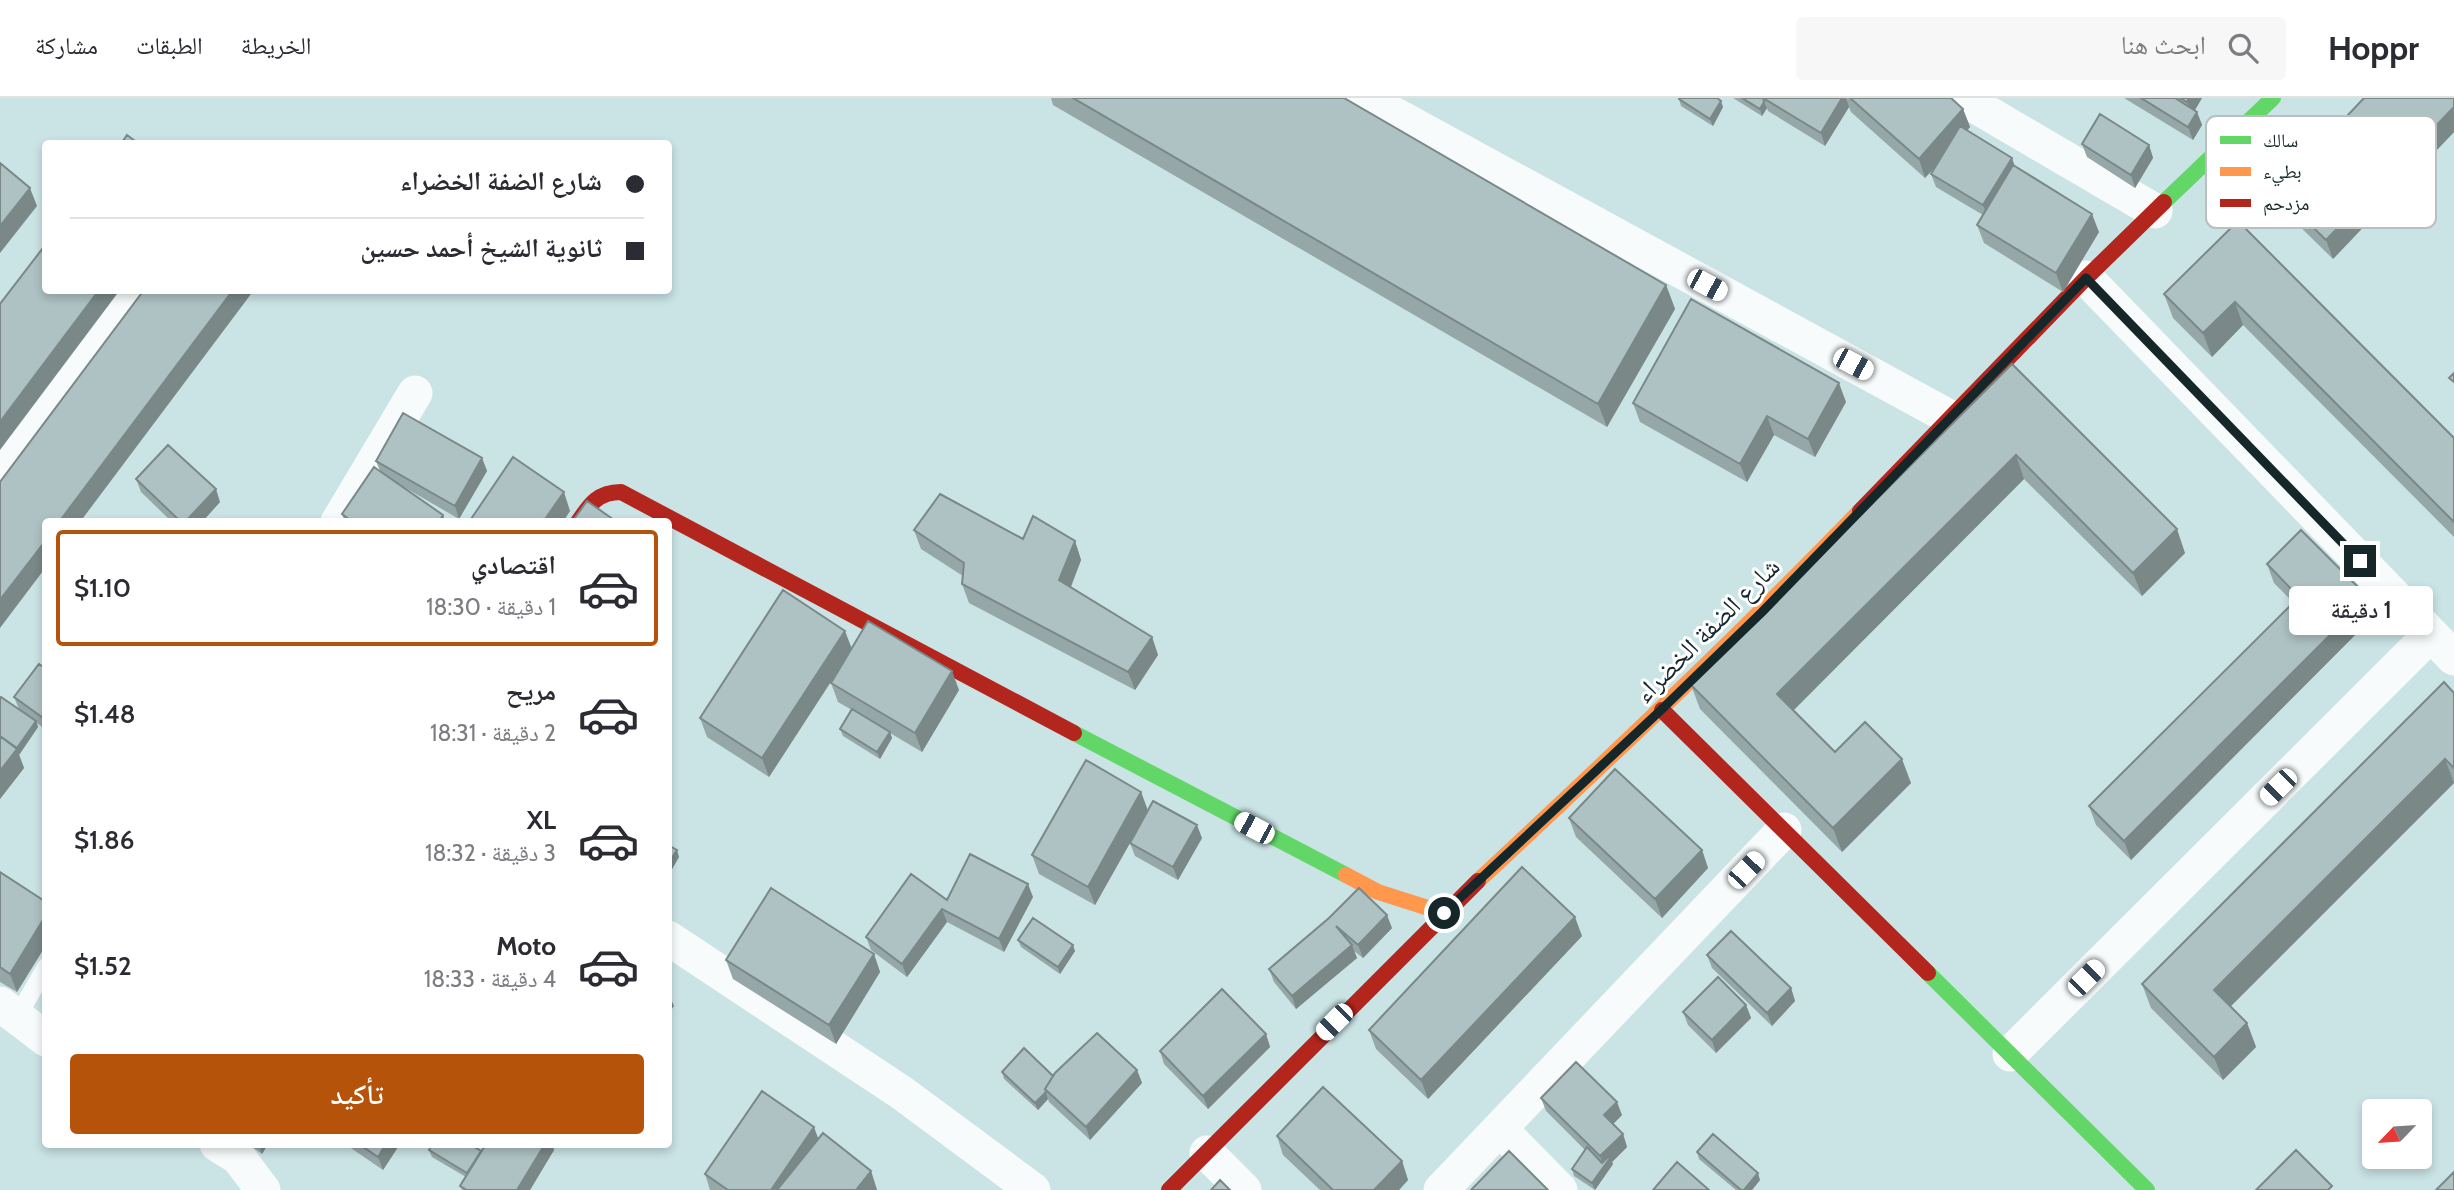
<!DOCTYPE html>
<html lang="ar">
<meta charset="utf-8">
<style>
body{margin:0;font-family:Cabin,"Noto Naskh Arabic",sans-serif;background:#f7f7f7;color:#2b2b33;direction:rtl;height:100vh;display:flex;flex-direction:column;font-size:26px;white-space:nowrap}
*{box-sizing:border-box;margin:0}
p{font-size:23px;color:#7c7c81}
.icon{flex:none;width:38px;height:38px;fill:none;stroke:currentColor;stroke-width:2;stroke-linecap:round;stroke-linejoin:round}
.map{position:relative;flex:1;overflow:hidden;direction:ltr}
.side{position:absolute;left:42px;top:420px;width:630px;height:630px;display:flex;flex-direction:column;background:#fff;border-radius:7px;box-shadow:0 4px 10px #0003;direction:rtl}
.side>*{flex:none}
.hud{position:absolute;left:42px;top:42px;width:630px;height:154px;border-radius:7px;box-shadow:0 4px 10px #0003;direction:rtl;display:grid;align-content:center;height:154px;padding:0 28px;background:#fff}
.needle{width:46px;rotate:245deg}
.fabs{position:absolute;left:2362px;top:1001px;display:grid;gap:14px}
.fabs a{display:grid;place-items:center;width:70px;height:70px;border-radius:7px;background:#fff;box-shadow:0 4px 10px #0003;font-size:35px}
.end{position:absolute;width:32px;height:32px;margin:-16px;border:9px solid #152729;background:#fff;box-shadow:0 0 0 4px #fff}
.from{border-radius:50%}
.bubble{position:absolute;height:49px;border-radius:7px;background:#fff;box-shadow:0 4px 10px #0003;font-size:23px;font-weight:600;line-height:49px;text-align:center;direction:rtl}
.car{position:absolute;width:21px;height:42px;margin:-21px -10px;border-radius:9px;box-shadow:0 0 5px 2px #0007;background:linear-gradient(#fff 24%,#345 0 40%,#fff 0 76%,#345 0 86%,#fff 0)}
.hud b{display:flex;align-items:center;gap:24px;height:66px;font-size:26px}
.hud b+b{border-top:2px solid #e1e1e2}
.hud i{width:18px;height:18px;background:#2b2b33}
ul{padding:12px 0 0;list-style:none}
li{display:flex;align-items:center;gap:21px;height:116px;margin:0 14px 10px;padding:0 14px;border:4px solid transparent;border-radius:7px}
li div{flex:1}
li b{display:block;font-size:26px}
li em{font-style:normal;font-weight:600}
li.active{border-color:#b45309}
li>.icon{width:63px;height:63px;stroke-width:1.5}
.cta{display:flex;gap:14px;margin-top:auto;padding:14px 28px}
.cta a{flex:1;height:80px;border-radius:7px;background:#b45309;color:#fff;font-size:28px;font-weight:600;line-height:80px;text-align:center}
header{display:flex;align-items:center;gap:42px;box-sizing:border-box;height:98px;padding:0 35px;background:#fff;border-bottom:2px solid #e1e1e2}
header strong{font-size:33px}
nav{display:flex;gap:38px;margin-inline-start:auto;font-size:24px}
.search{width:490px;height:63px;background:#f7f7f7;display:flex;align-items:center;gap:18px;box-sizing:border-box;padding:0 24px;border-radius:7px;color:#7c7c81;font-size:26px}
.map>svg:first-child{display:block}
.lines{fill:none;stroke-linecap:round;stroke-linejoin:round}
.lane{stroke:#f7fbfb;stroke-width:18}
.street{stroke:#f7fbfb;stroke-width:35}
.fast{stroke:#63d668;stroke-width:16}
.slow{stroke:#ff974d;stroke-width:16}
.jam{stroke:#b3261e;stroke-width:16}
.wall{fill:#96a7a8}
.shaded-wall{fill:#7a8888}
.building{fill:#aec2c3;stroke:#7a8888;stroke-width:2}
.route{stroke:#152729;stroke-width:9}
.labels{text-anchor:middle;stroke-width:6;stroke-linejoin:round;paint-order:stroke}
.street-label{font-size:26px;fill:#152729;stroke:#fff}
.key{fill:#fff;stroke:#b9bebf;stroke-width:2}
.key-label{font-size:19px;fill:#152729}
</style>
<header>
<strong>Hoppr</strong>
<div class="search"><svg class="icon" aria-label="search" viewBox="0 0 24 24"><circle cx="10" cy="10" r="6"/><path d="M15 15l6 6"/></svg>ابحث هنا</div>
<nav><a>الخريطة</a><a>الطبقات</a><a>مشاركة</a></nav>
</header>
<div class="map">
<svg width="2454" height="1092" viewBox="0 0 2454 1092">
<rect width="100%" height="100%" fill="#cae3e5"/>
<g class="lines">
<path class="lane" d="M17,919L46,869"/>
<path class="street" d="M1364,0L1951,320
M1962,0L2155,113
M2086,180L2454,560
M0,380L140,192
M338,424L415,295
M668,840L902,995L1033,1092
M0,906L46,941
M2010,956L2431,536
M1500,1031L1560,1092
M217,1046L238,1059L263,1092
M1207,1055L1244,1092
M1441,1092L1784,732"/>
<path class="fast" d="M2164,104L2273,0
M1074,635L1346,777
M1928,875L2147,1092"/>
<path class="slow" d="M1346,777L1378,794L1444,815
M1478,783C1608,662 1736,541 1860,413"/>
<path class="jam" d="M1860,413L2086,180L2164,104
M578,424C590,406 598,394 621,394L1074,635
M1662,612L1928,875
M1169,1092L1478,783"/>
</g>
<path class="wall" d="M1051,0H1344L1666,187L1675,211L1607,329L1053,7Z
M1733,0H1951L1963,11L1970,29L1967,33L2012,60L2015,69L2099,134L2063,194L1984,145L1977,127L1983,117L1936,89L1931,76L1936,68L1925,80L1851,14L1849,9L1825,48L1768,13L1767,10L1762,18Z
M2124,0H2202L2195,12L2197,14L2202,27L2193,42Z
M2454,0V34L2333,161L2283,112L2276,93Z
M1679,1L1723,9L1713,28L1681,8Z
M2082,46L2149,47L2153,60L2135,90L2087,59Z
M2238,123L2454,340V439L2243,227L2212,259L2173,220L2164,196Z
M2012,266L2185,455L2142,498L2024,381L1793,612L1835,654L1911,685L1842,754L1700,611L1691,587Z
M1846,304L1815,359L1774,337L1747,384L1640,324L1633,305Z
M482,360L487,373L459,421L397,385L443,417L445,424H345L342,416L380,373L376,363Z
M136,381L220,404L202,424H172L141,394Z
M914,432L1023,441L1075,443L1081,462L1071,489L1152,539L1158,557L1135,592L969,505L962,486L963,478L921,451Z
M2267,466L2374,518L2131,762L2096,727L2089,708L2293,504L2274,485Z
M851,550L959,592L922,654L890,635L892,640L880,661L843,638L840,631L852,612L838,604L831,585L838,573L769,679L707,639L700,620Z
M46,571V632L37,625L38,629L19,657L24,670L0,701V600L19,611L14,599Z
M2454,595V685L2230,909L2247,925L2256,949L2223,982L2151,910L2142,886Z
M1141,694L1148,713L1095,807L1039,776L1032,757Z
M1569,720L1702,752L1708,770L1662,820L1576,739Z
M1202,740L1178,782L1135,758L1130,745Z
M0,774L46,804V847L17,894L0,884Z
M1033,799L1004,854L947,824L907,879L871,852L866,839L947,802Z
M1329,820L1392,830L1363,860L1354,853L1357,860L1296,911L1274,884L1269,871Z
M1582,838L1428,1001L1376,951L1369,932Z
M1018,842L1075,853L1060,876L1021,849Z
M874,856L880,874L836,946L733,881L726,862Z
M1707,857L1791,890L1795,903L1772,928L1712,870Z
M1746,907L1751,920L1716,955L1688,927L1683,914Z
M1266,936L1270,949L1208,1011L1164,966L1160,953Z
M1137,972L1142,985L1090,1042L1049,1004L1048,1001L1038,1012L1004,981L1002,974L1053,978Z
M1541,1000L1622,1017L1613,1026L1623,1036L1627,1049L1612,1064L1613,1066L1595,1092L1574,1078L1572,1071L1585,1052L1546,1013Z
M1277,1038L1402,1063L1408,1082L1399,1092H1320L1283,1057Z
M818,1041L871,1073L877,1092H710L705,1076Z
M248,1046H268L262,1056Z
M345,1046H400L383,1072Z
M486,1046H552L554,1052L530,1092H462L460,1088L466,1079L432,1059L429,1052L481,1054Z
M1697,1054L1760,1082L1752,1092H1736L1699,1061Z"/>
<path class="shaded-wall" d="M1842,0H1846L1849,9L1825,48L1821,35Z
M2189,0H2202L2192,17L2187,4Z
M1721,3L1723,9L1713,28L1710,21Z
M1764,4L1767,10L1762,18L1760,11Z
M2454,9V34L2333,161L2326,142Z
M1963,11L1970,29L1925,80L1919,61Z
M2197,14L2202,27L2193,42L2188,29Z
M2149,47L2153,60L2135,90L2131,77Z
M2012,60L2016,73L1988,120L1983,107Z
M30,90L37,108L0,155V128Z
M2092,116L2099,134L2063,194L2056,175Z
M1666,187L1675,211L1607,329L1598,306Z
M99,192H120L0,352V324Z
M233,192H254L80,424H59Z
M2235,204L2243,227L2212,259L2203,235Z
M1839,285L1846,304L1815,359L1808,341Z
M1767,318L1774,337L1747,384L1740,366Z
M2016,357L2024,381L1786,620L1777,596Z
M482,360L487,373L459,421L455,408Z
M216,391L220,404L202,424H185Z
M564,394L570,413L563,424H543Z
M443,417L445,424H439Z
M2177,431L2185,455L2142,498L2133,475Z
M46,442V469L0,530V502Z
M1075,443L1081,462L1066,501L1059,482Z
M2368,499L2374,518L2131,762L2124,743Z
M845,533L852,551L769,679L762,660Z
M1152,539L1158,557L1135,592L1128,574Z
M952,573L959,592L922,654L915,635Z
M36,623L38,629L19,657L17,650Z
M890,634L892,640L880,661L877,654Z
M17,651L24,670L0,701V673Z
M1902,661L1911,685L1842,754L1833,730Z
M2445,661L2454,685L2223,916L2214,892Z
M1141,694L1148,713L1095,807L1088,789Z
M1197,727L1202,740L1178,782L1173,769Z
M677,752L679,759L670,775L668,766Z
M1702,752L1708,770L1662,820L1655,801Z
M1028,786L1033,799L1004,854L999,841Z
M942,811L947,824L907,879L902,866Z
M46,817V847L17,894L10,876Z
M1387,817L1392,830L1363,860L1358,847Z
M1575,819L1582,838L1428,1001L1421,982Z
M1073,847L1075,853L1060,876L1058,869Z
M1352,847L1357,860L1296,911L1292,898Z
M874,856L880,874L836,946L829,927Z
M1791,890L1795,903L1772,928L1767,915Z
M668,894L674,908L668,916Z
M1746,907L1751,920L1716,955L1712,942Z
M2247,925L2256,949L2223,982L2214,959Z
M1266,936L1270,949L1208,1011L1203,998Z
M1137,972L1142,985L1090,1042L1086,1029Z
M1046,994L1048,1001L1038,1012L1035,1005Z
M1617,1004L1622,1017L1609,1030L1604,1017Z
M814,1029L821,1048L790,1092H771Z
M1623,1036L1627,1049L1612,1064L1613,1066L1595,1092L1592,1085L1604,1069L1600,1058Z
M259,1046H268L262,1056Z
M386,1046H400L383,1072L378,1059Z
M545,1046H552L554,1052L530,1092H517Z
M1402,1063L1408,1082L1399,1092H1374Z
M871,1073L877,1092H856Z
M1758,1075L1760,1082L1752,1092H1744Z"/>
<path class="building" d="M1073,0H1344L1666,187L1598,306Z
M1679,0H1717L1721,3L1710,21L1679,1Z
M1742,0H1763L1764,4L1760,11Z
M1763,0H1842L1821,35Z
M1850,0H1951L1963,11L1919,61Z
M2141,0H2175L2197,14L2188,29Z
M2180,0H2189L2187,4Z
M2364,0H2454V9L2326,142L2276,93Z
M2100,16L2149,47L2131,77L2082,46Z
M1960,28L2012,60L1983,107L1931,76Z
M127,37L139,46H121Z
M0,65L30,90L0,128Z
M2013,67L2092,116L2056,175L1977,127Z
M2238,123L2454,340V424L2235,204L2203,235L2164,196Z
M46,146V192H99L0,324V206Z
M144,192H233L59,424H46V442L0,502V384Z
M1691,201L1839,285L1808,341L1767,318L1740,366L1633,305Z
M2012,266L2177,431L2133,475L2016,357L1777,596L1835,654L1865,624L1902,661L1833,730L1691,587Z
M2454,275V284L2449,280Z
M403,315L482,360L455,408L376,363Z
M168,347L216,391L185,424H181L136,381Z
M513,359L564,394L543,424H469Z
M374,369L443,417L439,424H353L342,416Z
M940,396L1023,441L1033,418L1075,443L1059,482L1152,539L1128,574L962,486L964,465L914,432Z
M587,403L617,424H572Z
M2301,432L2368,499L2124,743L2089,708L2299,499L2267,466Z
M783,492L845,533L762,660L700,620Z
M868,523L952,573L915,635L831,585Z
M39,566L46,571V622L14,599Z
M2444,584L2454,595V670L2445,661L2214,892L2247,925L2214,959L2142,886Z
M1,599L36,623L17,650L0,638V600Z
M852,611L890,634L877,654L840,631Z
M0,638L17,651L0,673Z
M1086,662L1141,694L1088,789L1032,757Z
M1615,671L1702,752L1655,801L1569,720Z
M1153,703L1197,727L1173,769L1130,745Z
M668,747L677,752L668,766Z
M970,756L1028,786L999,841L942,811L902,866L866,839L911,776L947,802Z
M1522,769L1575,819L1421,982L1369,932Z
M0,774L46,804V817L10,876L0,869Z
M771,790L874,856L829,927L726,862Z
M1359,790L1387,817L1358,847L1336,828L1352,847L1292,898L1269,871L1329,820Z
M1033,820L1073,847L1058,869L1018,842Z
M1731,833L1791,890L1767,915L1707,857Z
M1718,879L1746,907L1712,942L1683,914Z
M1222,891L1266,936L1203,998L1160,953Z
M1097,935L1137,972L1086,1029L1045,991L1055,975Z
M1024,950L1053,978L1045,991L1046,994L1035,1005L1002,974Z
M1576,964L1617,1004L1604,1017L1623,1036L1600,1058L1541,1000Z
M1323,989L1402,1063L1374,1092H1333L1277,1038Z
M762,993L814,1029L771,1092H728L705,1076Z
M823,1035L871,1073L856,1092H777Z
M1713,1036L1758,1075L1744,1092H1741L1697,1054Z
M359,1046H386L378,1059Z
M433,1046H470L481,1053L467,1075L429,1052Z
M486,1046H545L517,1092H467L460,1088Z
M1587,1049L1602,1065L1609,1058L1610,1060L1592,1085L1572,1071Z
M2296,1052L2332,1088L2328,1092H2256Z
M1509,1053L1548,1092H1471Z
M1677,1064L1709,1092H1653Z
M2454,1074V1092H2436Z
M1220,1082L1230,1092H1211Z"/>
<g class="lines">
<path class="route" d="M1444,815L1661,612L1762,514L2086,180L2360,463"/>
</g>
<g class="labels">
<g class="street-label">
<text transform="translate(1707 532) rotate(-45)" y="9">شارع الضفة الخضراء</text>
</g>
</g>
<rect x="2206" y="18" width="230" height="112" rx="10" class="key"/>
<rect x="2220" y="38" width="31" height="8" fill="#63d668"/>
<rect x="2220" y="69" width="31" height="9" fill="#ff974d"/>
<rect x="2220" y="101" width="31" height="8" fill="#b3261e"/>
<g class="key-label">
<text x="2263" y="49">سالك</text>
<text x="2263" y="80">بطيء</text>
<text x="2263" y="112">مزدحم</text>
</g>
</svg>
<div class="fabs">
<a><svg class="needle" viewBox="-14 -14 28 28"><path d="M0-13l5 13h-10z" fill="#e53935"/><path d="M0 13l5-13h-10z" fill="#7c7c81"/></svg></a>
</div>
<i class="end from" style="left:1444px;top:815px"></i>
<i class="end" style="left:2360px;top:463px"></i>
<div class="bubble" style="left:2289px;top:488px;width:144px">1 دقيقة</div>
<i class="car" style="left:1707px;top:187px;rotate:118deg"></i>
<i class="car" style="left:1853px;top:266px;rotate:118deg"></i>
<i class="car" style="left:2278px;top:689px;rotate:225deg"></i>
<i class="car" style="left:1254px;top:730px;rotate:298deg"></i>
<i class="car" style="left:1746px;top:772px;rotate:44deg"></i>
<i class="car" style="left:2086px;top:880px;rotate:45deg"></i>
<i class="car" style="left:1334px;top:924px;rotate:225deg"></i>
<div class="hud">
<b><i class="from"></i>شارع الضفة الخضراء</b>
<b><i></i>ثانوية الشيخ أحمد حسين</b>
</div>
<section class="side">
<ul>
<li class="active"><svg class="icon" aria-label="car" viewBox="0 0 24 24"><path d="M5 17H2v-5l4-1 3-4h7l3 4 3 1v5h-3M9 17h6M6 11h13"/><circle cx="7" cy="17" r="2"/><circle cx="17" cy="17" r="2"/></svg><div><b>اقتصادي</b><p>1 دقيقة · 18:30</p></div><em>$1.10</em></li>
<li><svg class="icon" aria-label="car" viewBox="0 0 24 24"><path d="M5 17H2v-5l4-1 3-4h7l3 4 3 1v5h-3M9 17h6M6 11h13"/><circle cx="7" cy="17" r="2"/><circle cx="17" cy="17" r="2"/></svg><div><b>مريح</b><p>2 دقيقة · 18:31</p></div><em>$1.48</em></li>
<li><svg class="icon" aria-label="car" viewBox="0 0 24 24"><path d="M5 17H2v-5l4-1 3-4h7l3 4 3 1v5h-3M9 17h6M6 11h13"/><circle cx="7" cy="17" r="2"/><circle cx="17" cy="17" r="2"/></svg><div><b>XL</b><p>3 دقيقة · 18:32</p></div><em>$1.86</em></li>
<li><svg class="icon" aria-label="car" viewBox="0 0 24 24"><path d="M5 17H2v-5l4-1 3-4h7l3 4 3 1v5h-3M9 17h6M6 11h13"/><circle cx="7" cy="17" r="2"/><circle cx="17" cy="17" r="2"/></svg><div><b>Moto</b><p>4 دقيقة · 18:33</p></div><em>$1.52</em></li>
</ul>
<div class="cta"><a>تأكيد</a></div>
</section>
</div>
